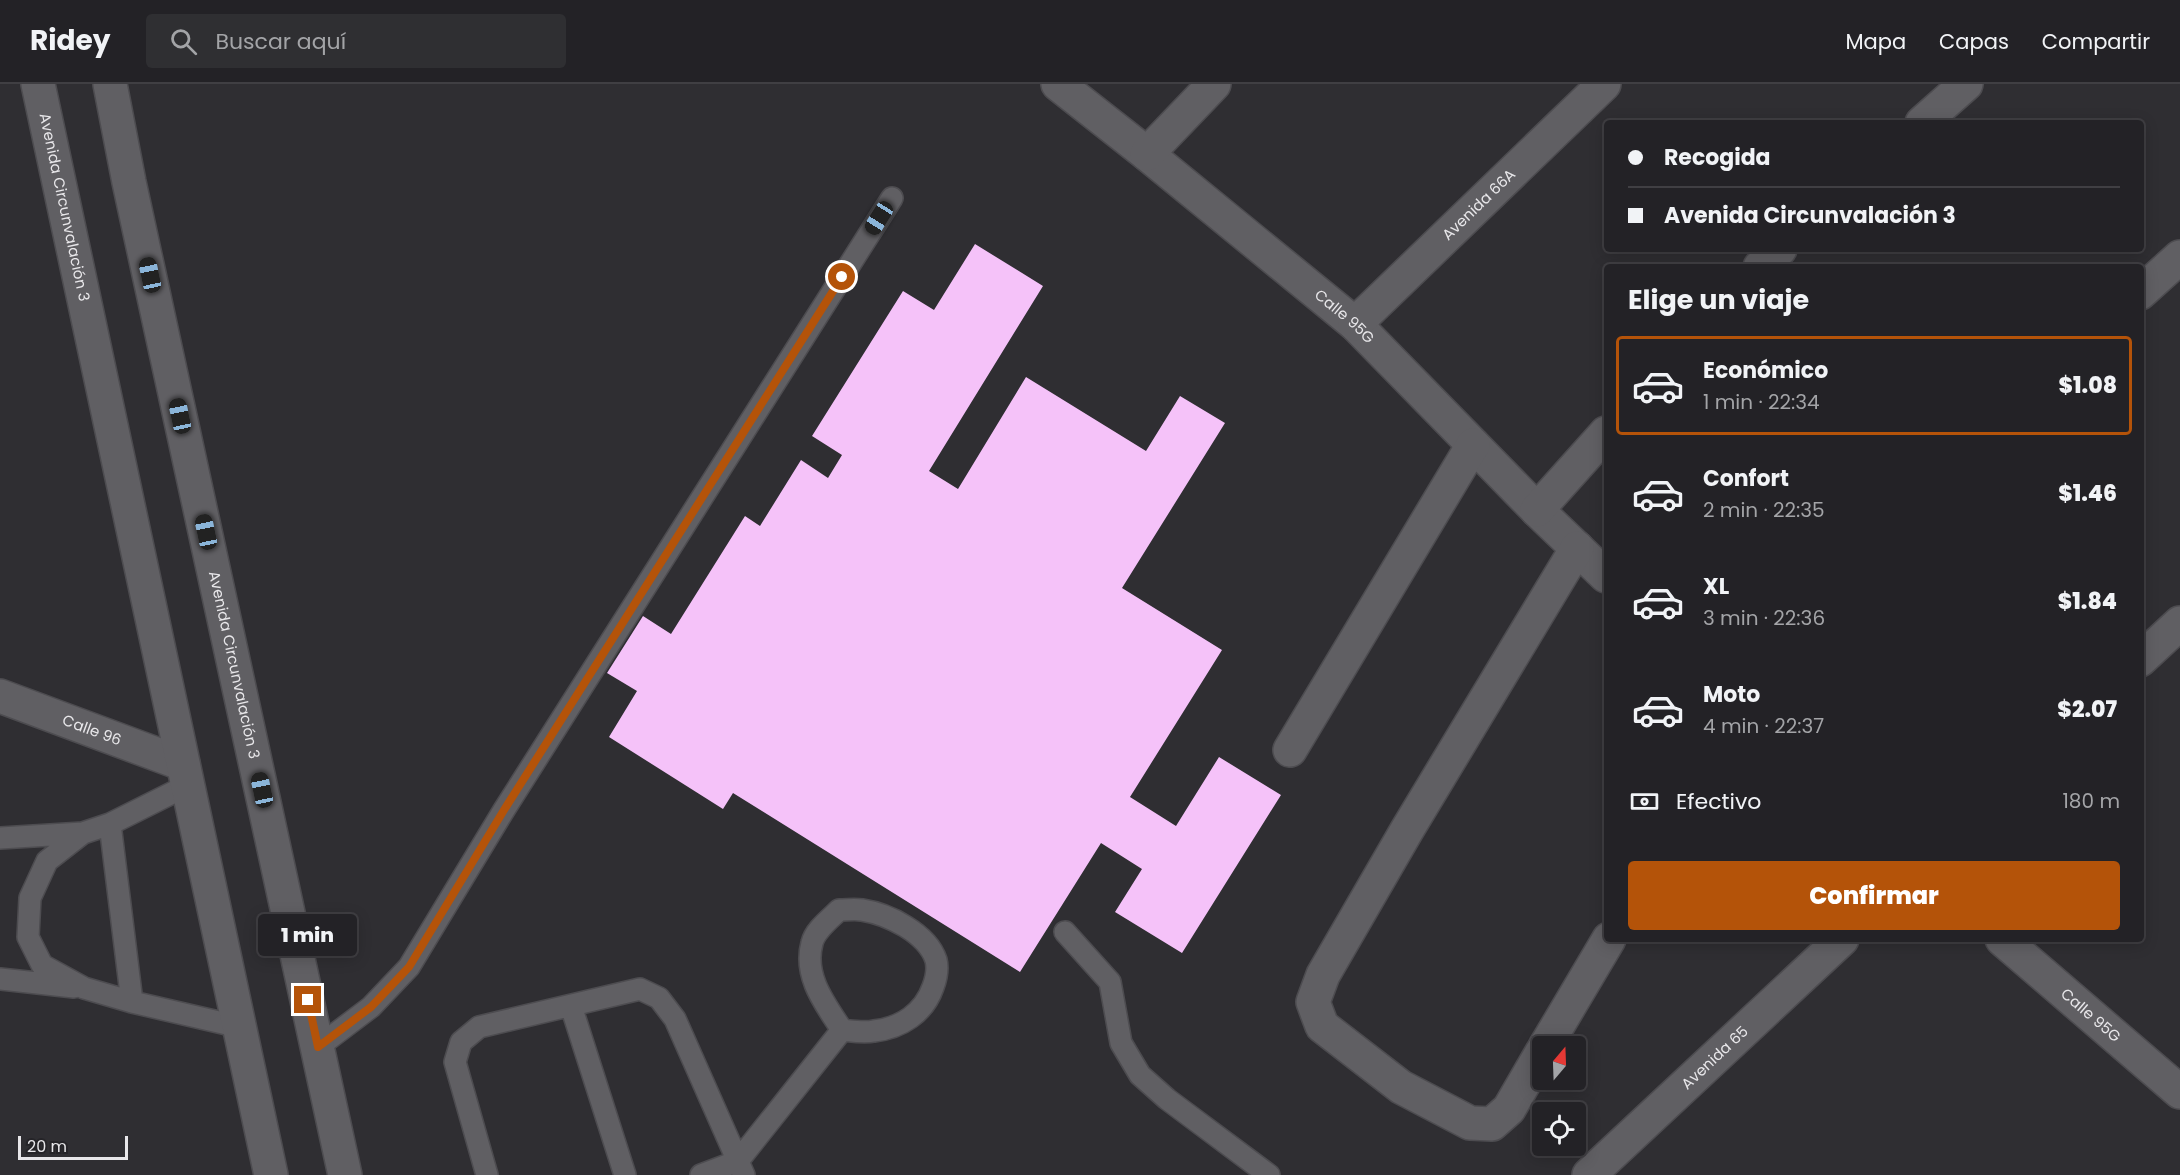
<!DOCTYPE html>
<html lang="es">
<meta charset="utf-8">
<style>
body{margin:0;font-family:Poppins,sans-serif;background:#2f2f32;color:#f1f3f6;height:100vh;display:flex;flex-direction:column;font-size:22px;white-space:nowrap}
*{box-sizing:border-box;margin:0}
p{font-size:20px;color:#a3a4a7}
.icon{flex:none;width:33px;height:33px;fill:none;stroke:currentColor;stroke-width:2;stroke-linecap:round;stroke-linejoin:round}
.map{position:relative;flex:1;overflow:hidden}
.side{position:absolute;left:1604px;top:180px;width:540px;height:678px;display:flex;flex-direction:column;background:#232226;border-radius:6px;box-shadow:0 3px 15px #0003,0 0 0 2px #403f43}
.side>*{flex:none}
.top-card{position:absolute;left:1604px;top:36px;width:540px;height:132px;border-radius:6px;box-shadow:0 3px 15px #0003,0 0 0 2px #403f43;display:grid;align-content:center;height:132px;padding:0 24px;background:#232226}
.needle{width:39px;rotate:19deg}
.tools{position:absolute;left:1532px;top:952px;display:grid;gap:12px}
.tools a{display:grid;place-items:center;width:54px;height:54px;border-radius:6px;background:#232226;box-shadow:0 3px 15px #0003,0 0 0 2px #403f43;font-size:30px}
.scale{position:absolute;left:18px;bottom:15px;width:110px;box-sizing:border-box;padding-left:6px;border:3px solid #e8e7ea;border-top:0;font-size:16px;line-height:21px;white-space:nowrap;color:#e8e7ea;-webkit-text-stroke:4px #252428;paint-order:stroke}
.end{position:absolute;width:27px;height:27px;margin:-14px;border:8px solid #b45309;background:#fff;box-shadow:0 0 0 3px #fff}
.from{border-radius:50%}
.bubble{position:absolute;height:42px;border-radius:6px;background:#232226;box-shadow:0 3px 15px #0003,0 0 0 2px #403f43;font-size:20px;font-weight:800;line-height:42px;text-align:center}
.car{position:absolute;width:18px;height:36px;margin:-18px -9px;border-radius:8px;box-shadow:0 0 4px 2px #0007;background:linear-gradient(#222 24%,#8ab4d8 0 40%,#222 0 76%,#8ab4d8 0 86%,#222 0)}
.top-card b{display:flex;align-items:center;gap:21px;height:57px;font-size:22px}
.top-card b+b{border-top:2px solid #403f43}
.top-card i{width:15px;height:15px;background:#f1f3f6}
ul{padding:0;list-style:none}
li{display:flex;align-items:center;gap:18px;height:99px;margin:0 12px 9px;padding:0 12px;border:3px solid transparent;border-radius:6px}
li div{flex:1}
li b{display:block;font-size:22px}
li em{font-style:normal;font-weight:800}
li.selected{border-color:#b45309}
li>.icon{width:54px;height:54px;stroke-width:1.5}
h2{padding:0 24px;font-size:27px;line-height:72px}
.pay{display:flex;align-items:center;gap:15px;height:66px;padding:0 24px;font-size:22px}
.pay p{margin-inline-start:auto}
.button{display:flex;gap:12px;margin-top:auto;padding:12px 24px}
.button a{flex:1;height:69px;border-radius:6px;background:#b45309;color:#fff;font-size:24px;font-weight:800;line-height:69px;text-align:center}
header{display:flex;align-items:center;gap:36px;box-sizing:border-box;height:84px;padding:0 30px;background:#232226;border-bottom:2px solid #403f43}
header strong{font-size:28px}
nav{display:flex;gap:33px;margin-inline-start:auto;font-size:21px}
.search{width:420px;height:54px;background:#2f2f32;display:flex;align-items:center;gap:15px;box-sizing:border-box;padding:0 21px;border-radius:6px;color:#a3a4a7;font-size:22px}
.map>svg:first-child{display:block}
.building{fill:#f5c2f9}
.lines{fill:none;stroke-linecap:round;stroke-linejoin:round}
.lane-casing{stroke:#4d4c50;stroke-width:24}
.street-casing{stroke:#4d4c50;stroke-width:36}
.secondary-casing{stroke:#4d4c50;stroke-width:36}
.lane{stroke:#605f63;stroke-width:21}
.street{stroke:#605f63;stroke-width:33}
.secondary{stroke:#605f63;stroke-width:33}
.route{stroke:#b45309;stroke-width:8}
.labels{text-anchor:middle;stroke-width:6;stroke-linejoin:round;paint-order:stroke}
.street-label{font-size:15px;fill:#e8e7ea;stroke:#252428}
</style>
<header>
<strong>Ridey</strong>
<div class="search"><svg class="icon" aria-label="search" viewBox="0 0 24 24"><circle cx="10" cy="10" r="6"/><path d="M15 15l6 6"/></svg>Buscar aquí</div>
<nav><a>Mapa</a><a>Capas</a><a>Compartir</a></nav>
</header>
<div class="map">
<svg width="2180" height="1091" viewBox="0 0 2180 1091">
<rect width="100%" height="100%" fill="#2f2e32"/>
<path class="building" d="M975,160L1043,202L929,387L958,405L1026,293L1146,367L1180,312L1225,339L1122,504L1222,566L1130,713L1176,742L1219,673L1281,711L1182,869L1115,828L1142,785L1101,759L1020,888L733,709L723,725L609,653L637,607L607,589L643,532L671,550L745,432L760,442L801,376L828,394L842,371L812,352L903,207L934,226Z"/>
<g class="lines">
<defs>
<path id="lane" d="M188,701L110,740L83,749L47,777L30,814L28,853L42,881L84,904L132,918L240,943
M110,740L132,918
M0,754L83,749
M839,826C847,826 855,825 862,826C888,830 927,849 936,876C938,884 936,895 933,903C924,929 901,944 874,947C864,949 852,947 842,946C825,920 803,892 812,859C815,846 830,835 839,826Z
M1065,848L1110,898L1121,959L1140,991L1167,1015L1269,1091
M0,895L74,903
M571,922L625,1091
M318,963L371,923L409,883L504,726L892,114
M487,1091L455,978L461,958L479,943L640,905L659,914L675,935L744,1091
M701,1091L738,1077L842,946"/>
<g id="street">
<path id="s1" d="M1058,0L1147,70L1355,240L1537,426L1606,492"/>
<path d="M1922,39L1966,0"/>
<path d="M1147,70L1214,0"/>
<path d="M1760,183L1780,165"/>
<path d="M2140,209L2180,173"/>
<path id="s2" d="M1355,240L1604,0"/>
<path d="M1537,426L1606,349"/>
<path d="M2140,576L2180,539"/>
<path id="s3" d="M0,612L183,680"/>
<path d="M1290,666L1473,361"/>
<path id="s4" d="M2002,855L2180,1008"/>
<path d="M1545,963L1609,855"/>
<path d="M1542,968L1509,1025L1492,1040L1470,1039L1401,1003L1322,942L1313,918L1323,891L1407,746L1577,464"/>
<path id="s5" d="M1589,1091L1842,855"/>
</g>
<g id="secondary">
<path id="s6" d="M38,0L271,1091"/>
<path id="s7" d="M110,0L129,98L345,1091"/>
</g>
</defs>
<use href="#lane" class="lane-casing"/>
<use href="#street" class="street-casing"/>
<use href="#secondary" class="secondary-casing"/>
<use href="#lane" class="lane"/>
<use href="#street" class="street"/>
<use href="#secondary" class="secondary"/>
</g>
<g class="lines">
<path class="route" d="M308,916L318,963L371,923L409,883L504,726L842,193"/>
</g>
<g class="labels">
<g class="street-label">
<text dy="5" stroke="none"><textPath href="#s2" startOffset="172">Avenida 66A</textPath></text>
<text dy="5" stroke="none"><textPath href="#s6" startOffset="126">Avenida Circunvalación 3</textPath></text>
<text dy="5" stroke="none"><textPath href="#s1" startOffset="369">Calle 95G</textPath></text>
<text dy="5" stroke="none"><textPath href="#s7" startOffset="594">Avenida Circunvalación 3</textPath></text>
<text dy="5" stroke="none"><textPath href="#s3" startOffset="98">Calle 96</textPath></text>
<text dy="5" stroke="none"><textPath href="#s4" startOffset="117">Calle 95G</textPath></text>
<text dy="5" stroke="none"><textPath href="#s5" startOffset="172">Avenida 65</textPath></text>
</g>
</g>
</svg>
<div class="tools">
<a><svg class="needle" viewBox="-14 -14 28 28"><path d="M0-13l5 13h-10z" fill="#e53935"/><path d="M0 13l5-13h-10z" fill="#a3a4a7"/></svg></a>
<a><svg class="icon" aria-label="locate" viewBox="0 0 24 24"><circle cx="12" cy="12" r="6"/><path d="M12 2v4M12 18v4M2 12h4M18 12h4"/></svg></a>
</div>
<div class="scale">20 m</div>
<i class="end from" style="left:842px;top:193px"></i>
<i class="end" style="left:308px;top:916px"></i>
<div class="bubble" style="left:258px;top:830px;width:99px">1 min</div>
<i class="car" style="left:879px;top:134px;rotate:212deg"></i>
<i class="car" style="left:150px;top:191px;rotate:348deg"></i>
<i class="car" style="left:180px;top:332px;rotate:348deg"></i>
<i class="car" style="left:206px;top:448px;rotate:348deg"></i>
<i class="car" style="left:262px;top:706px;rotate:348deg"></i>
<div class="top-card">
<b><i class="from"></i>Recogida</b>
<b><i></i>Avenida Circunvalación 3</b>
</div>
<section class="side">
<h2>Elige un viaje</h2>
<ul>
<li class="selected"><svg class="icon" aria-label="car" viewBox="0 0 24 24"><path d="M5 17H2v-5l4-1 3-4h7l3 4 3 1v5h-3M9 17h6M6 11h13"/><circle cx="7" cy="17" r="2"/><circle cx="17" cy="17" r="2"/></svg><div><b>Económico</b><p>1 min · 22:34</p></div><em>$1.08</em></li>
<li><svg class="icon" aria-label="car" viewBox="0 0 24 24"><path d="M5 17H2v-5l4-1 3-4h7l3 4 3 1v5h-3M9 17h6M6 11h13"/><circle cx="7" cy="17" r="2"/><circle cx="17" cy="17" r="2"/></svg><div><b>Confort</b><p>2 min · 22:35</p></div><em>$1.46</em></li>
<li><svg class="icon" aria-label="car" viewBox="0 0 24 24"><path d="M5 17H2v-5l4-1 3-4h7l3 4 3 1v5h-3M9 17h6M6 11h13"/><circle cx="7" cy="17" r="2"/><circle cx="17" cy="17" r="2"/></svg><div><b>XL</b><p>3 min · 22:36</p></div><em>$1.84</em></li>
<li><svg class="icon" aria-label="car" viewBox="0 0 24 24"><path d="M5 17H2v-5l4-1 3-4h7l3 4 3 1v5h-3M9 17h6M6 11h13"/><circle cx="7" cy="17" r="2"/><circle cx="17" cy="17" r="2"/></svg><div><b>Moto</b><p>4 min · 22:37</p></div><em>$2.07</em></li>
</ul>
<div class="pay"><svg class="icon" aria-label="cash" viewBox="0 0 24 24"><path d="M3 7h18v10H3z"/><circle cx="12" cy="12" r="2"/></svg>Efectivo<p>180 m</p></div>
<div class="button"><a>Confirmar</a></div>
</section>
</div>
